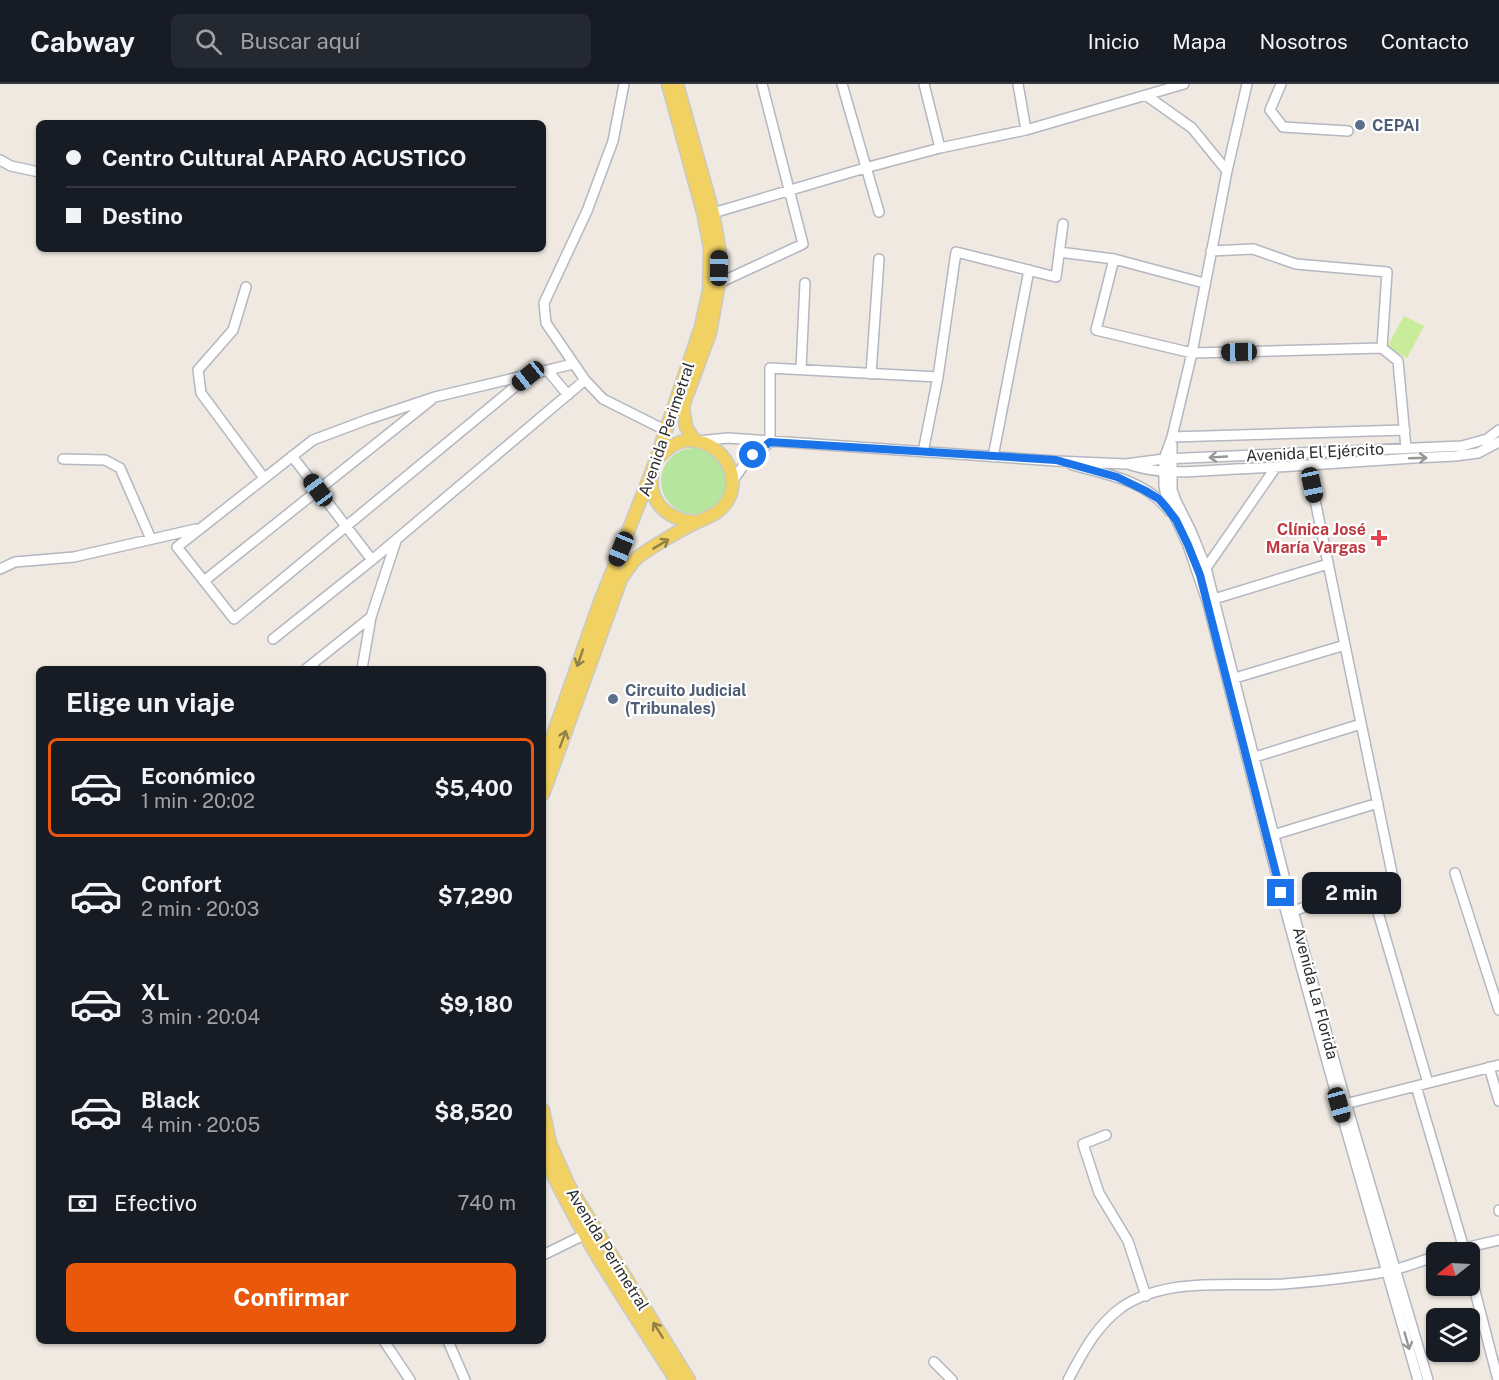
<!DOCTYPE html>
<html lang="es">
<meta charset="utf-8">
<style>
body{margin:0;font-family:"Public Sans",sans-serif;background:#242831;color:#f1f3f6;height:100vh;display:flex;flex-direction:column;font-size:22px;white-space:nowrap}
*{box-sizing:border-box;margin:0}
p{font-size:20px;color:#9ea1a6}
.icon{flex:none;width:33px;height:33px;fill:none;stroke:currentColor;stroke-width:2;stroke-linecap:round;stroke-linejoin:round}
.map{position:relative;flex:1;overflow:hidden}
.panel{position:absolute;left:36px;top:582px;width:510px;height:678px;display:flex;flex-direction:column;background:#171b24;border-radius:9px;box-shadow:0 2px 4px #0004}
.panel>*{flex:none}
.guide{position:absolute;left:36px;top:36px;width:510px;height:132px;border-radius:9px;box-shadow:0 2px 4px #0004;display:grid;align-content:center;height:132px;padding:0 30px;background:#171b24}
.needle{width:39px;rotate:252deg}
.fabs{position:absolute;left:1426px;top:1158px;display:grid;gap:12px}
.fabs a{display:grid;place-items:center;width:54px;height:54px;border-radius:9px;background:#171b24;box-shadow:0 2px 4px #0004;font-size:30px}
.end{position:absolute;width:27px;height:27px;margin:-14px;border:8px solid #1a73e8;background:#fff;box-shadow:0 0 0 3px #fff}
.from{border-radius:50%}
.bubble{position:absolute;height:42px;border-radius:9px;background:#171b24;box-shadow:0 2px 4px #0004;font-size:20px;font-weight:700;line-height:42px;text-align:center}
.car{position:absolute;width:18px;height:36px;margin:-18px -9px;border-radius:8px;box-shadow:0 0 4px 2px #0007;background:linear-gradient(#222 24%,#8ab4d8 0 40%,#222 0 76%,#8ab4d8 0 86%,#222 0)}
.guide b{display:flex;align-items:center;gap:21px;height:57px;font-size:22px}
.guide b+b{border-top:2px solid #363941}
.guide i{width:15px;height:15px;background:#f1f3f6}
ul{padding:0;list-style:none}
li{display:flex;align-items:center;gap:18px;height:99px;margin:0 12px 9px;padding:0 18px;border:3px solid transparent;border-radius:9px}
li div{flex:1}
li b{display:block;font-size:22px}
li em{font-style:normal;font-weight:700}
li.on{border-color:#ea580c}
li>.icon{width:54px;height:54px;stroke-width:1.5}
h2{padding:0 30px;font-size:27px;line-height:72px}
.pay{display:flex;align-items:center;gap:15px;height:66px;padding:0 30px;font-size:22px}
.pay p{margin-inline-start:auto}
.button{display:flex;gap:12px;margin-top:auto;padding:12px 30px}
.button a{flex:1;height:69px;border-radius:9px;background:#ea580c;color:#fff;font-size:24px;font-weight:700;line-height:69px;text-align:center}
header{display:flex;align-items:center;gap:36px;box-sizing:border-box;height:84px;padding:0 30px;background:#171b24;border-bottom:2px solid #363941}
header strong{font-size:28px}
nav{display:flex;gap:33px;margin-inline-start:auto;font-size:21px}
.search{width:420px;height:54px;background:#242831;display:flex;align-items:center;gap:15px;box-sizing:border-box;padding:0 21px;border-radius:9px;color:#9ea1a6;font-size:22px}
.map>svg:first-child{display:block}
.green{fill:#b6e59e}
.pitch{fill:#c9ec9a}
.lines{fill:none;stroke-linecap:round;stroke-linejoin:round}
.minor-casing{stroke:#b4b7c1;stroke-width:12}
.major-casing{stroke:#c9c9c9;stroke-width:15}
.minor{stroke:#fff;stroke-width:9}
.major{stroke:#f2d163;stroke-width:12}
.oneway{stroke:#969696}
.oneway2{stroke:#908048}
.route{stroke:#1a73e8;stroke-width:8}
.service-dot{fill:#5c6f8a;stroke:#fff;stroke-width:2}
.health-dot{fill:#e0444e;stroke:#fff;stroke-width:2}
.labels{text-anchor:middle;stroke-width:4.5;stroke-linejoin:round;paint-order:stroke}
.service-label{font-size:16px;font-weight:bold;fill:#4e5e75;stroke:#fff;text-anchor:start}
.street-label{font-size:16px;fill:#2e2e2e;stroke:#fff}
.health-label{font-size:16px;font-weight:bold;fill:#be3a42;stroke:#fff;text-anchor:end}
</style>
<header>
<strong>Cabway</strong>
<div class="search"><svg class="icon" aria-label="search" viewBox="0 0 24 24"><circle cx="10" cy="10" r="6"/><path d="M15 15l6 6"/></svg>Buscar aquí</div>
<nav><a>Inicio</a><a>Mapa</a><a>Nosotros</a><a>Contacto</a></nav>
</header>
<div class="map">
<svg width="1499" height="1296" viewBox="0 0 1499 1296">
<rect width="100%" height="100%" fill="#efe9e1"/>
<path class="green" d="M661 397a33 33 0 1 1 66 0a33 33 0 1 1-66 0Z"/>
<path class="pitch" d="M1404,232L1424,242L1407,274L1387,263Z"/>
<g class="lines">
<defs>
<path id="minor" d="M624,0L613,57L587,127L544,219L546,239L585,296L603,315L665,346
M842,0L879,128
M924,0L940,64
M1018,0L1026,46
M1247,0L1227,87L1192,269L1172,353L1164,375V402L1167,416L1188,461L1208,520L1286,828L1339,1021L1418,1296
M1281,0L1270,26L1283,43L1348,47
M1147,12L1192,44L1227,87
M0,76L11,82L39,88
M713,129L865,84L940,64L1026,46L1184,0
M1211,167L1253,165L1296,180L1387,188L1382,264
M1059,168L1114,175L1204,199
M1114,175L1096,246L1192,269L1382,264L1398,277L1406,364
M719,199L803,160L762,0
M246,203L233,246L198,286L201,309L264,394
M801,285L805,199
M548,287L568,311
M871,290L879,175
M528,292L234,535L177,463L313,356L369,335L435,313L573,280
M1172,353L1405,346
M698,357L728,354L1056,377L1126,380L1164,375L1462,362L1487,355L1499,346
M770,358V284L938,293
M1172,361V406L1176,417L1191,447L1206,484L1293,827L1346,1019L1428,1296
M923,368L938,293L956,168L1056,193L1063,140
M292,372L372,476
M993,373L1029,186
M63,375L105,376L120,384L151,455
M1072,381C1106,390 1147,397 1169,427
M1131,381C1165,392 1200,387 1235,385C1309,382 1382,375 1455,372L1478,369L1499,358
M732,398L743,382L770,358
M1206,484L1276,383
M0,485L15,478L74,473L196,445
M204,497L431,316
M1214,515L1328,480
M273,555L372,476L585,296
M306,585L371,533
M362,585L371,533L396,457
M1235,594L1345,561
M1255,673L1361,640
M1273,751L1378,719
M1455,789L1499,926
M1370,801L1428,999
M1293,827L1393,794L1308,382
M1489,983L1499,1017
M1416,1002L1465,1168
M1341,1021L1499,981
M1106,1051L1083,1060L1099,1109L1128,1157L1146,1212
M1499,1126V1127
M1447,1168L1499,1156
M543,1171L590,1148
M1470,1188L1498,1296
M384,1257L410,1296
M448,1257L465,1296
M934,1278L952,1296
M1068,1296C1083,1268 1096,1242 1122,1223C1168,1192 1232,1203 1284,1200C1317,1197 1352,1194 1384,1188C1402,1185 1420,1177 1437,1172"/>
<path id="major" d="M677,0L713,129L720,169L719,199L710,249L683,322L686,343L695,357
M652,393C649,421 671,437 697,438
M543,679L600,518L652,387L701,243L709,207L710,164L704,132L668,0
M543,710L621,495C626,488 631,479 638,473C650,464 683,444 697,438C711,432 722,428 729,414C743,384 712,349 680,358C671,361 665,367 658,374
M543,1026L550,1059L569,1102L689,1296
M543,1069C578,1149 629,1222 676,1296"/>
</defs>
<use href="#minor" class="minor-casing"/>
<use href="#major" class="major-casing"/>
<use href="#minor" class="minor"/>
<use href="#major" class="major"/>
</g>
<defs><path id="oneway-shaft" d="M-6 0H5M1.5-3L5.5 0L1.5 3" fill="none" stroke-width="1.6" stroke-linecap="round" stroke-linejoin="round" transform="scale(1.5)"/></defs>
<g class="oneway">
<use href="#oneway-shaft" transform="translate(1218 373) rotate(177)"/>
<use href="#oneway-shaft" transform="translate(1418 374) rotate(-2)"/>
<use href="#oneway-shaft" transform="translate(1407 1257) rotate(74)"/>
</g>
<g class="oneway2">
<use href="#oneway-shaft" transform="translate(661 460) rotate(-31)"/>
<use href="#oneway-shaft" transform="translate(580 574) rotate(109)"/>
<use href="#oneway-shaft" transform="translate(563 655) rotate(-70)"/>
<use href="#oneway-shaft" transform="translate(658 1246) rotate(-122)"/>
</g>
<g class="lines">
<path class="route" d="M753,371L770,358L1056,376L1117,393L1144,406L1159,415L1166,423L1176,436L1188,461L1200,491L1281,809"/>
</g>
<g class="service-dot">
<circle cx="1360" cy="41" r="6"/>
<circle cx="613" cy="615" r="6"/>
</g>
<path class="health-dot" d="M1376 445h6v6h6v6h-6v6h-6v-6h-6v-6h6z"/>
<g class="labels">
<g class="service-label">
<text x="1372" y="47">CEPAI</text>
<text x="625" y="612">Circuito Judicial<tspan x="625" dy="18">(Tribunales)</tspan></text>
</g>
<g class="street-label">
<text transform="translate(666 345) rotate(-71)" y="6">Avenida Perimetral</text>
<text transform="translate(1315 368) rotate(-3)" y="6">Avenida El Ejército</text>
<text transform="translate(1316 909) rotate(75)" y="6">Avenida La Florida</text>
<text transform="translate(608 1165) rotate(58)" y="6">Avenida Perimetral</text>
</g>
<g class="health-label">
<text x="1366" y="451">Clínica José<tspan x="1366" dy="18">María Vargas</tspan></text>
</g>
</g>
</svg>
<div class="fabs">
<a><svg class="needle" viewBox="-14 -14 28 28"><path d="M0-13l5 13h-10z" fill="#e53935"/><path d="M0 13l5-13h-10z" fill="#9ea1a6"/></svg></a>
<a><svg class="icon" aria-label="layers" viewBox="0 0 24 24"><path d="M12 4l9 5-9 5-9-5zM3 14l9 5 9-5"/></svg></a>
</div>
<i class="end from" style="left:753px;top:371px"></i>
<i class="end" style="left:1281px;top:809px"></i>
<div class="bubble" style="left:1302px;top:788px;width:99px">2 min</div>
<i class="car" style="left:719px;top:184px;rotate:1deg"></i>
<i class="car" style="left:1239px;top:268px;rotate:269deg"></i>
<i class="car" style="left:528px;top:292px;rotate:231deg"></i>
<i class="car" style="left:1312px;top:401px;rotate:168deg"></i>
<i class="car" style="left:318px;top:406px;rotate:323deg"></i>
<i class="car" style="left:621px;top:465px;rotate:202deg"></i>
<i class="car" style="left:1339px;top:1021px;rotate:164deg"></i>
<div class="guide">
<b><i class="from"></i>Centro Cultural APARO ACUSTICO</b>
<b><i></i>Destino</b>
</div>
<section class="panel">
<h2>Elige un viaje</h2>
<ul>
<li class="on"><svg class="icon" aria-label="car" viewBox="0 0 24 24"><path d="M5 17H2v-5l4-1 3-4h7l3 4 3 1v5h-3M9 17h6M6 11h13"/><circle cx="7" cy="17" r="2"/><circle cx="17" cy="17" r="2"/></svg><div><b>Económico</b><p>1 min · 20:02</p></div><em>$5,400</em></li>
<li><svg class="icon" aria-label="car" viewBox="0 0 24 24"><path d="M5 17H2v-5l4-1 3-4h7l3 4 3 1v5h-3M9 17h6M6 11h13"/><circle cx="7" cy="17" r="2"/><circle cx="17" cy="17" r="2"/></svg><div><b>Confort</b><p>2 min · 20:03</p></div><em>$7,290</em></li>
<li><svg class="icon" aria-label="car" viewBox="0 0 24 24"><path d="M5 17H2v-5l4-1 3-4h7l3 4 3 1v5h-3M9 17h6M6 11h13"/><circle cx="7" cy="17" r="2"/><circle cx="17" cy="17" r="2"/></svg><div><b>XL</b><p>3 min · 20:04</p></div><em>$9,180</em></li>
<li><svg class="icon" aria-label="car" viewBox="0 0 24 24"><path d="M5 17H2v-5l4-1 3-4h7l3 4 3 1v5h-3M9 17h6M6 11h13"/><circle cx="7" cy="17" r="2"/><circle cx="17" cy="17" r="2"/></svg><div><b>Black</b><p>4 min · 20:05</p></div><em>$8,520</em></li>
</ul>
<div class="pay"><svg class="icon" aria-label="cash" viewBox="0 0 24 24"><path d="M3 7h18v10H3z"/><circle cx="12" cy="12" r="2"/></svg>Efectivo<p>740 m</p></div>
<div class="button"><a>Confirmar</a></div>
</section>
</div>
